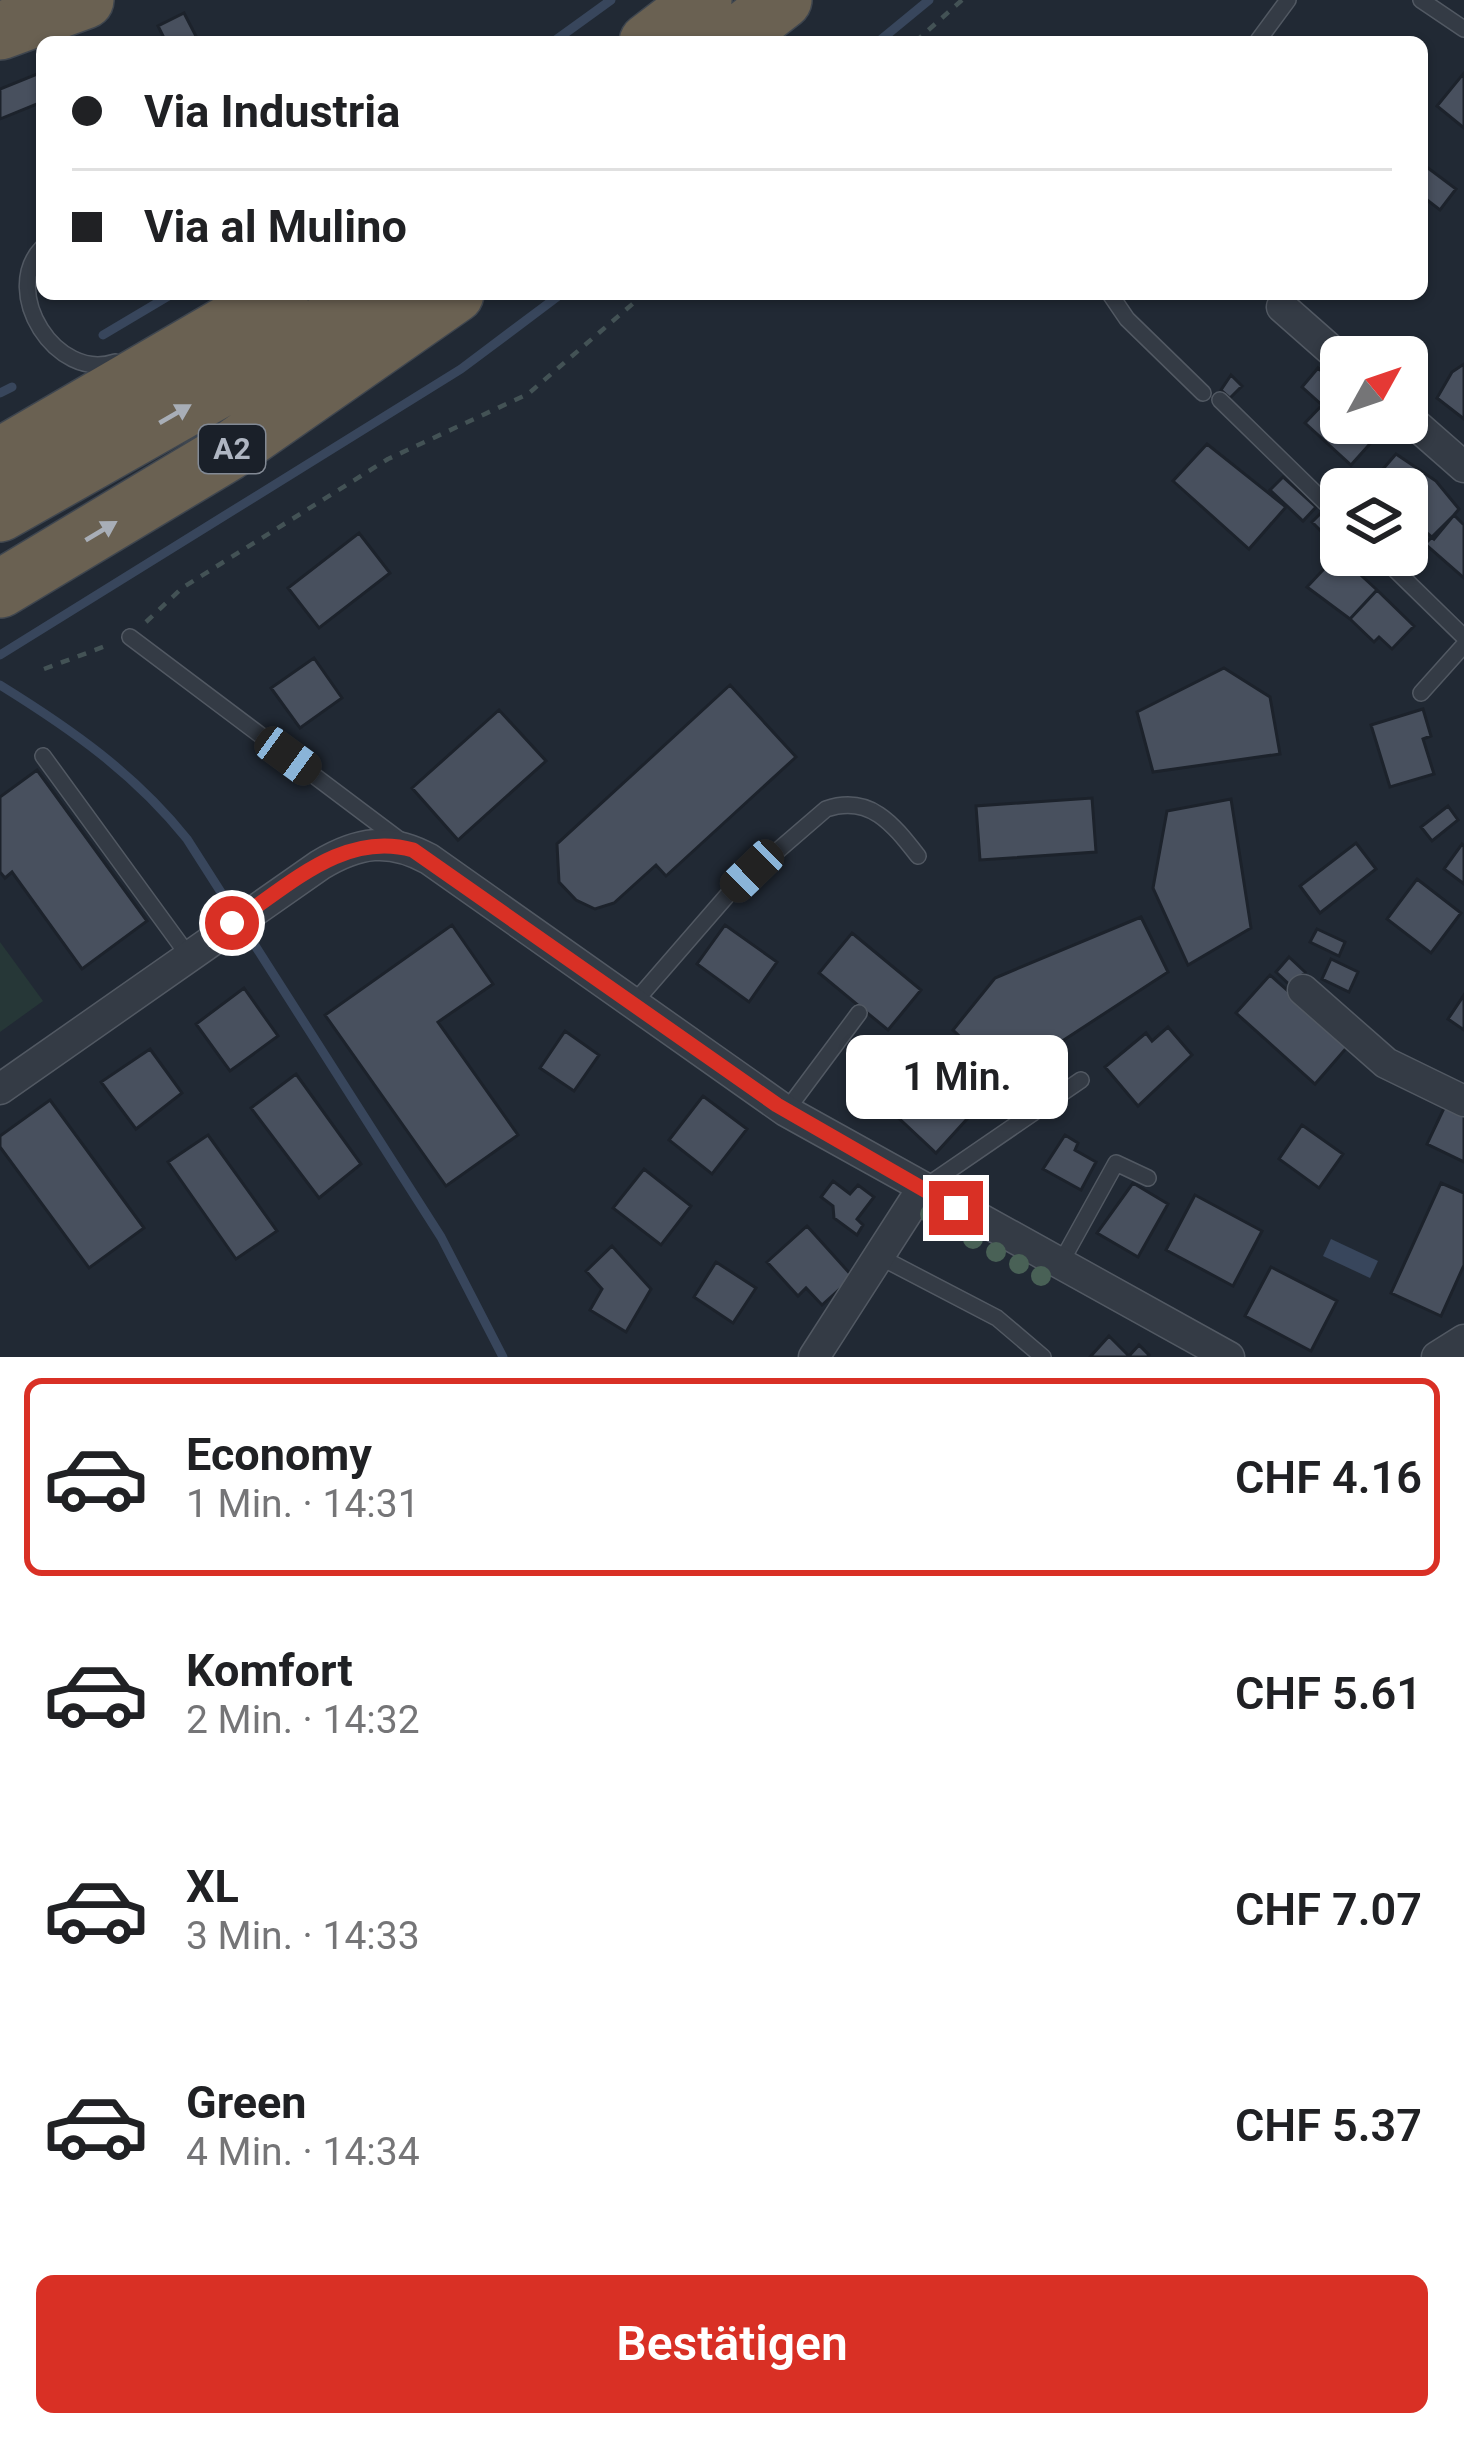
<!DOCTYPE html>
<html lang="de">
<meta charset="utf-8">
<style>
body{margin:0;font-family:Roboto,sans-serif;background:#f6f6f6;color:#202124;height:100vh;display:flex;flex-direction:column;font-size:45px;white-space:nowrap}
*{box-sizing:border-box;margin:0}
p{font-size:39px;color:#757577}
.icon{flex:none;width:66px;height:66px;fill:none;stroke:currentColor;stroke-width:2;stroke-linecap:round;stroke-linejoin:round}
.map{position:relative;height:1357px;overflow:hidden}
.details{display:flex;flex-direction:column;background:#fff;flex:1}
.details>*{flex:none}
.top-card{position:absolute;left:36px;top:36px;width:1392px;height:264px;border-radius:18px;box-shadow:0 3px 9px #0004;display:grid;align-content:center;height:264px;padding:0 36px;background:#fff}
.needle{width:78px;rotate:50deg}
.fabs{position:absolute;left:1320px;top:336px;display:grid;gap:24px}
.fabs a{display:grid;place-items:center;width:108px;height:108px;border-radius:18px;background:#fff;box-shadow:0 3px 9px #0004;font-size:60px}
.end{position:absolute;width:54px;height:54px;margin:-27px;border:15px solid #d93025;background:#fff;box-shadow:0 0 0 6px #fff}
.from{border-radius:50%}
.bubble{position:absolute;height:84px;border-radius:18px;background:#fff;box-shadow:0 3px 9px #0004;font-size:39px;font-weight:600;line-height:84px;text-align:center}
.car{position:absolute;width:36px;height:72px;margin:-36px -18px;border-radius:15px;box-shadow:0 0 9px 3px #0007;background:linear-gradient(#222 24%,#8ab4d8 0 40%,#222 0 76%,#8ab4d8 0 86%,#222 0)}
.top-card b{display:flex;align-items:center;gap:42px;height:114px;font-size:45px}
.top-card b+b{border-top:3px solid #e0e0e0}
.top-card i{width:30px;height:30px;background:#202124}
ul{padding:21px 0 0;list-style:none}
li{display:flex;align-items:center;gap:36px;height:198px;margin:0 24px 18px;padding:0 12px;border:6px solid transparent;border-radius:18px}
li div{flex:1}
li b{display:block;font-size:45px}
li em{font-style:normal;font-weight:600}
li.current{border-color:#d93025}
li>.icon{width:108px;height:108px;stroke-width:1.5}
.button{display:flex;gap:24px;margin-top:auto;padding:24px 36px}
.button a{flex:1;height:138px;border-radius:18px;background:#d93025;color:#fff;font-size:48px;font-weight:600;line-height:138px;text-align:center}
.map>svg:first-child{display:block}
.green{fill:#263737}
.water{fill:#38465c}
.lines{fill:none;stroke-linecap:round;stroke-linejoin:round}
.stream{stroke:#38465c;stroke-width:9}
.building{fill:#48505e;stroke:#1c222b;stroke-width:3}
.lane-casing{stroke:#525963;stroke-width:18}
.street-casing{stroke:#525963;stroke-width:33}
.highway-casing{stroke:#3f464f;stroke-width:60}
.path{stroke:#435255;stroke-width:4.5;stroke-dasharray:9 9;stroke-linecap:butt}
.lane{stroke:#343b45;stroke-width:15}
.street{stroke:#343b45;stroke-width:30}
.highway{stroke:#6a6152;stroke-width:57}
.tree{fill:#496156}
.oneway{fill:#a8aeb7}
.route{stroke:#d93025;stroke-width:15}
.labels{text-anchor:middle;stroke-width:12;stroke-linejoin:round;paint-order:stroke}
.shield{fill:#1a2029;stroke:#828994;stroke-width:3}
.shield-label{font-size:30px;font-weight:bold;fill:#afb6c2}
</style>
<div class="map">
<svg width="1464" height="1357" viewBox="0 0 1464 1357">
<rect width="100%" height="100%" fill="#212934"/>
<path class="green" d="M0,942L43,1001L0,1032Z"/>
<path class="water" d="M1331,1239L1378,1261L1370,1278L1323,1256Z"/>
<g class="lines">
<path class="stream" d="M553,42L611,0
M878,42L929,0
M103,335L172,294
M0,393L12,387
M0,655L461,369L561,294
M0,685C71,729 134,773 187,839L441,1237L503,1357"/>
</g>
<path class="building" d="M184,13L199,42H166L158,26Z
M42,72V102L0,119V89Z
M1464,73V128L1437,106Z
M1424,165L1456,189L1440,210L1422,196Z
M1464,364V419L1437,398L1452,372Z
M1318,368L1341,388V423L1385,427L1351,465L1305,423L1322,405L1302,387Z
M1231,375L1242,386L1230,398L1221,390Z
M1207,444L1286,507L1249,549L1173,481Z
M1396,454L1436,481L1459,509L1434,539L1407,516V489H1376L1370,484Z
M1283,477L1316,507L1303,521L1270,490Z
M1320,514L1336,529L1328,538L1312,522Z
M1454,515L1464,525V578L1425,544Z
M359,533L390,573L319,628L288,588Z
M1338,554L1377,590L1350,619L1307,587Z
M1377,590L1414,626L1392,649L1379,637L1374,642L1350,619Z
M314,658L342,698L300,728L271,688Z
M1224,668L1270,697L1280,754L1153,772L1137,712Z
M730,685L796,757L666,876L656,865L614,903L595,909L576,900L559,882L557,844Z
M1423,709L1431,736L1423,739L1434,774L1390,787L1371,725Z
M499,710L546,761L458,840L412,788Z
M37,770L147,921L82,969L12,872L5,878L0,872V797Z
M1092,798L1096,852L980,860L976,806Z
M1231,799L1251,928L1188,965L1153,888L1167,811Z
M1448,806L1458,820L1432,841L1421,827Z
M1356,843L1376,869L1320,913L1300,886Z
M1462,844L1464,846V884L1444,869Z
M1417,879L1461,913L1431,953L1387,919Z
M1141,917L1168,972L1004,1079L953,1030L995,978Z
M452,925L493,984L438,1022L518,1135L446,1186L325,1015Z
M725,925L777,962L749,1002L697,964Z
M1317,929L1345,942L1339,956L1310,942Z
M852,933L921,990L888,1030L819,973Z
M1289,957L1305,972L1292,987L1276,972Z
M1331,959L1358,972L1349,992L1322,979Z
M1270,975L1349,1045L1315,1084L1236,1013Z
M244,988L278,1036L230,1071L196,1024Z
M1464,995V1030L1448,1019Z
M1168,1027L1192,1055L1138,1106L1105,1067L1146,1033L1152,1041Z
M565,1031L599,1055L574,1091L540,1068Z
M150,1049L182,1093L136,1129L101,1082Z
M923,1073L951,1098L958,1091L977,1108L936,1153L889,1109Z
M296,1074L361,1164L319,1198L251,1108Z
M703,1096L747,1129L712,1174L669,1140Z
M50,1100L144,1228L89,1268L0,1147V1136Z
M1445,1106L1464,1115V1162L1427,1144Z
M1302,1125L1343,1154L1319,1188L1279,1159Z
M208,1135L277,1231L236,1259L168,1162Z
M1065,1135L1078,1143L1075,1150L1096,1162L1081,1190L1043,1169Z
M644,1169L691,1206L661,1245L613,1208Z
M833,1181L850,1194L858,1185L874,1197L857,1219L863,1225L857,1235L834,1218L833,1206L821,1197Z
M1133,1183L1168,1204L1138,1257L1097,1233Z
M1441,1183L1464,1193V1265L1441,1316L1391,1293Z
M1195,1195L1262,1231L1233,1286L1166,1250Z
M807,1226L853,1277L822,1305L806,1288L798,1296L767,1262Z
M612,1246L651,1289L626,1332L590,1310L602,1289L586,1271Z
M716,1262L756,1288L733,1323L694,1297Z
M1271,1267L1337,1301L1311,1351L1245,1316Z
M1109,1336L1129,1356L1139,1345L1149,1355L1147,1357H1090Z"/>
<g class="lines">
<defs>
<path id="lane" d="M1421,0L1464,29
M1257,42L1288,0
M42,248C0,292 56,382 115,362
M1110,294L1127,319L1203,393
M1220,400L1341,518
M1380,555L1464,637
M130,637L401,841
M1421,693L1464,645
M43,756L188,955
M633,1004L731,891L826,809C870,794 893,824 918,856
M786,1111L859,1013
M925,1187L1081,1080
M880,1257L997,1318L1043,1357
M1059,1266L1116,1163L1148,1178"/>
<path id="street" d="M1282,307L1341,359
M1407,417L1464,467
M1303,990L1386,1063L1464,1101
M0,1089L320,865C358,842 389,837 429,859L786,1111L1229,1357
M814,1357L922,1189
M1437,1357L1464,1340"/>
<path id="highway" d="M0,31L85,0
M648,42L703,0
M729,42L783,0
M0,457L280,294
M0,513L237,379L372,294
M0,589L228,452L455,294"/>
</defs>
<use href="#lane" class="lane-casing"/>
<use href="#street" class="street-casing"/>
<use href="#highway" class="highway-casing"/>
<path class="path" d="M915,42L962,0
M146,622L182,588L388,459L528,394L644,294
M44,669L111,644"/>
<use href="#lane" class="lane"/>
<use href="#street" class="street"/>
<use href="#highway" class="highway"/>
</g>
<g class="tree">
<circle cx="930" cy="1214" r="10"/>
<circle cx="951" cy="1226" r="10"/>
<circle cx="973" cy="1239" r="10"/>
<circle cx="996" cy="1252" r="10"/>
<circle cx="1019" cy="1264" r="10"/>
<circle cx="1041" cy="1276" r="10"/>
</g>
<defs><path id="oneway-solid" d="M-6-.8H1V-3.2L6.5 0L1 3.2V.8H-6Z" transform="scale(3)"/></defs>
<g class="oneway">
<use href="#oneway-solid" transform="translate(175 414) rotate(-30)"/>
<use href="#oneway-solid" transform="translate(101 531) rotate(-31)"/>
</g>
<g class="lines">
<path class="route" d="M232,923C288,887 343,830 413,850L777,1105L956,1208"/>
</g>
<g class="labels">
<rect class="shield" x="199" y="425" width="66" height="48" rx="9"/>
<g class="shield-label">
<text x="232" y="459">A2</text>
</g>
</g>
</svg>
<div class="fabs">
<a><svg class="needle" viewBox="-14 -14 28 28"><path d="M0-13l5 13h-10z" fill="#e53935"/><path d="M0 13l5-13h-10z" fill="#757577"/></svg></a>
<a><svg class="icon" aria-label="layers" viewBox="0 0 24 24"><path d="M12 4l9 5-9 5-9-5zM3 14l9 5 9-5"/></svg></a>
</div>
<i class="end from" style="left:232px;top:923px"></i>
<i class="end" style="left:956px;top:1208px"></i>
<div class="bubble" style="left:846px;top:1035px;width:222px">1 Min.</div>
<i class="car" style="left:288px;top:756px;rotate:126deg"></i>
<i class="car" style="left:752px;top:871px;rotate:226deg"></i>
<div class="top-card">
<b><i class="from"></i>Via Industria</b>
<b><i></i>Via al Mulino</b>
</div>
</div>
<section class="details">
<ul>
<li class="current"><svg class="icon" aria-label="car" viewBox="0 0 24 24"><path d="M5 17H2v-5l4-1 3-4h7l3 4 3 1v5h-3M9 17h6M6 11h13"/><circle cx="7" cy="17" r="2"/><circle cx="17" cy="17" r="2"/></svg><div><b>Economy</b><p>1 Min. · 14:31</p></div><em>CHF 4.16</em></li>
<li><svg class="icon" aria-label="car" viewBox="0 0 24 24"><path d="M5 17H2v-5l4-1 3-4h7l3 4 3 1v5h-3M9 17h6M6 11h13"/><circle cx="7" cy="17" r="2"/><circle cx="17" cy="17" r="2"/></svg><div><b>Komfort</b><p>2 Min. · 14:32</p></div><em>CHF 5.61</em></li>
<li><svg class="icon" aria-label="car" viewBox="0 0 24 24"><path d="M5 17H2v-5l4-1 3-4h7l3 4 3 1v5h-3M9 17h6M6 11h13"/><circle cx="7" cy="17" r="2"/><circle cx="17" cy="17" r="2"/></svg><div><b>XL</b><p>3 Min. · 14:33</p></div><em>CHF 7.07</em></li>
<li><svg class="icon" aria-label="car" viewBox="0 0 24 24"><path d="M5 17H2v-5l4-1 3-4h7l3 4 3 1v5h-3M9 17h6M6 11h13"/><circle cx="7" cy="17" r="2"/><circle cx="17" cy="17" r="2"/></svg><div><b>Green</b><p>4 Min. · 14:34</p></div><em>CHF 5.37</em></li>
</ul>
<div class="button"><a>Bestätigen</a></div>
</section>
